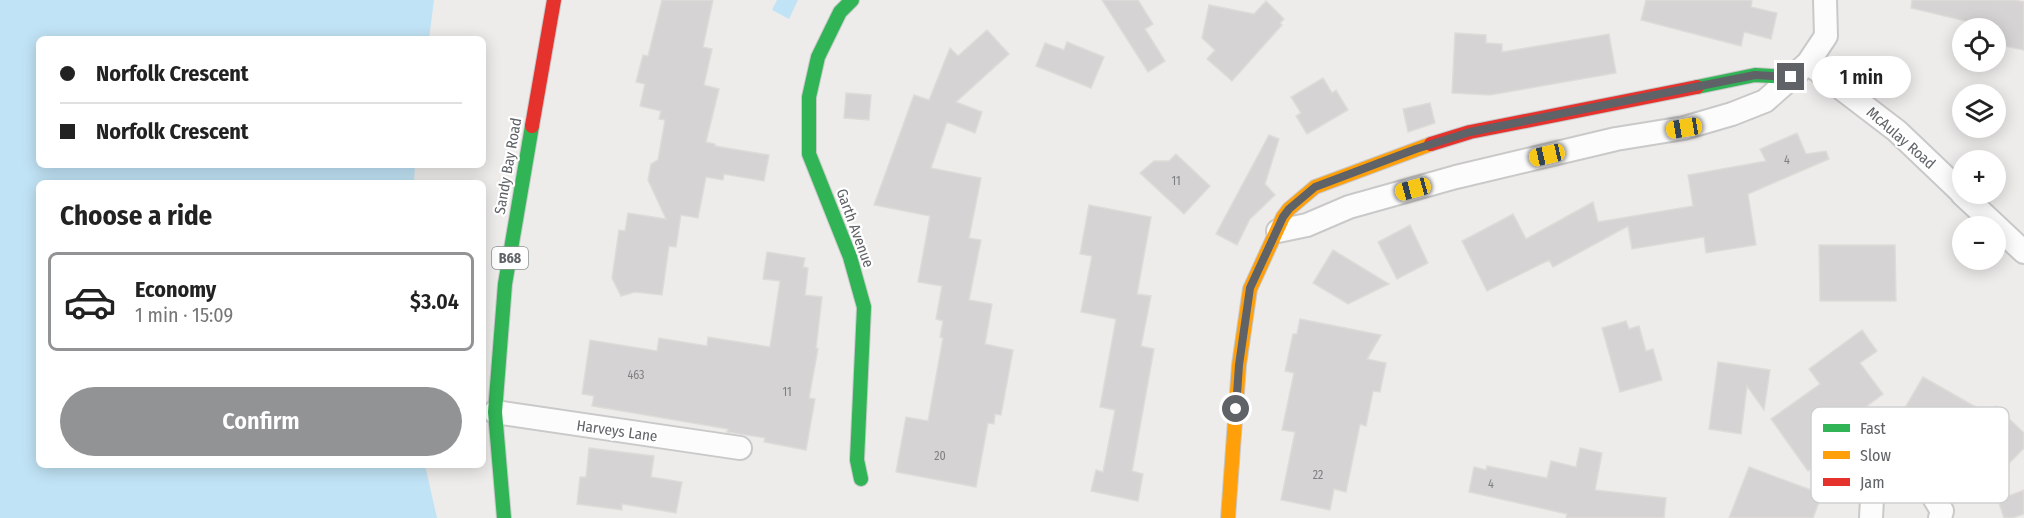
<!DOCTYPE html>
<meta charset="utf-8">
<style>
body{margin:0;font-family:"Fira Sans Condensed",sans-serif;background:#f6f6f6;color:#222;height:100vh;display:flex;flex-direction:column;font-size:22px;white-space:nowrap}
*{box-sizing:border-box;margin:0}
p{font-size:20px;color:#767676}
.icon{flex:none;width:33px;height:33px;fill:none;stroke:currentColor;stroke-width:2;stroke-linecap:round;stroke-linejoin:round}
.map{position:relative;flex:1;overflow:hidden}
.drawer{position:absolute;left:36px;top:180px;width:450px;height:288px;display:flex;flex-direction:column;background:#fff;border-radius:9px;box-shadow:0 3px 15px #0003}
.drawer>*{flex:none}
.banner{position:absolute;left:36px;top:36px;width:450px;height:132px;border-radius:9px;box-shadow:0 3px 15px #0003;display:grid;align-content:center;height:132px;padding:0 24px;background:#fff}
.tools{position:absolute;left:1952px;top:18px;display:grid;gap:12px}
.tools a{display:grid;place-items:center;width:54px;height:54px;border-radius:50%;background:#fff;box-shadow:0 3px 15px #0003;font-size:30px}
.end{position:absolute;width:27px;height:27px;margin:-14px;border:8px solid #5f6367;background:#fff;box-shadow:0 0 0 3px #fff}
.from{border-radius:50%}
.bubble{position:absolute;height:42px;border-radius:21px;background:#fff;box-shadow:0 3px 15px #0003;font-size:20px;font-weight:600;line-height:42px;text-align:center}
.car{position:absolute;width:18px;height:36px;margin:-18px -9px;border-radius:8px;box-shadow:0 0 4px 2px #0007;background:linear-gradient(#f5c518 24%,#345 0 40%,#f5c518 0 76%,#345 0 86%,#f5c518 0)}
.banner b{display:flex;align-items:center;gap:21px;height:57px;font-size:22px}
.banner b+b{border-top:2px solid #e0e0e0}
.banner i{width:15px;height:15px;background:#222}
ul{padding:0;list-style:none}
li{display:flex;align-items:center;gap:18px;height:99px;margin:0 12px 9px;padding:0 12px;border:3px solid transparent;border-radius:9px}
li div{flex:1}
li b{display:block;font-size:22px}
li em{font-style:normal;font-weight:600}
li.on{border-color:#919395}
li>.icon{width:54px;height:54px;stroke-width:1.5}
h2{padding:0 24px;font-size:27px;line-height:72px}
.action{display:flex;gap:12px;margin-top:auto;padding:12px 24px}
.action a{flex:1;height:69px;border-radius:36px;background:#919395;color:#fff;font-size:24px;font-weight:600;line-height:69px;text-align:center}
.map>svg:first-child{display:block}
.water{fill:#c0e3f5}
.building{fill:#d5d3d3;stroke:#dedcd9;stroke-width:1.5}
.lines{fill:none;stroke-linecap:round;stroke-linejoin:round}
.street-casing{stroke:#c9c9c9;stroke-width:26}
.fast-casing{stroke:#c8c9c9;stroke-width:16}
.slow-casing{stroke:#c8c9c9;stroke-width:16}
.jam-casing{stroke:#c8c9c9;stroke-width:16}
.street{stroke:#fcfcfc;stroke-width:22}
.fast{stroke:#30b455;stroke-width:14}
.slow{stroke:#ff9f0a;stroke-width:14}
.jam{stroke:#e5322d;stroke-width:14}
.route{stroke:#5f6367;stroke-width:8}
.labels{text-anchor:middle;stroke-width:4.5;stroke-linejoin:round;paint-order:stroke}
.number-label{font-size:12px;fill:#7e8083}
.shield{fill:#fff;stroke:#8f9295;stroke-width:1.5}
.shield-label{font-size:14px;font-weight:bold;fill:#5f6367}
.street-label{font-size:15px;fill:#5f6367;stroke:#fff}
.key{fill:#fff;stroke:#cfd0d1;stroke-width:1.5}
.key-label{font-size:16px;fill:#5f6367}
</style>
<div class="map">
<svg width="2024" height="518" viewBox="0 0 2024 518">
<rect width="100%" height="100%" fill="#eeecea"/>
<path class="water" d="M0,0H434L429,39H39V165H415L414,183H39V465H425L437,518H0Z
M777,0H798L789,19L772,10Z"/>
<path class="building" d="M662,0H713L703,47L712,49L704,85L719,89L706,142L715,144V146L769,155L764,181L724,174L723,180L706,177L698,218L681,215L676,247L669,246L662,295L635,292L621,296L612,278L619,230L625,231L628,213L666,219L648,180L651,164L658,160L665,120L659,119L661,111L640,106L645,84L636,82L643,55L648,56Z
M1102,0H1138L1153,24L1145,29L1165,61L1148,72Z
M1646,0H1752L1751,7L1777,13L1771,39L1744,32L1741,46L1641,20Z
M1912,0H2014L2024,2V50L1995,44V28L1911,8Z
M1266,1L1284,19L1280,23L1282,25L1232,81L1207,59L1215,50L1202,38L1209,5L1254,14Z
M987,30L1009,54L956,102L982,112L975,133L947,122L931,168L981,178L969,238L981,240L969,300L992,304L985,344L1013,350L1001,415L995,414L994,424L988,423L976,487L896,472L906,417L928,421L943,338L940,337L943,321L936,319L942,286L918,282L930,216L874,205L914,95L929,100L950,48L958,56Z
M1455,33L1486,35V43L1502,44V52L1609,34L1616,73L1490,95L1452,93Z
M1067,42L1104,57L1091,88L1036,66L1045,43L1064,50Z
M1323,78L1332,93L1336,90L1348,110L1307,134L1296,116L1301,113L1291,97Z
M846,93L871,95L869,120L844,118Z
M1430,103L1435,123L1408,132L1403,109Z
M1797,133L1806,154L1826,151L1829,159L1748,194L1756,245L1706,253L1704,237L1632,249L1628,226L1553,267L1549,260L1487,291L1462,241L1513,214L1526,239L1593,202L1598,222L1693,206L1688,175L1766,161L1760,149Z
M1269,135L1279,139L1265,184L1275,195L1250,219L1237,245L1216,234Z
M1176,154L1210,186L1184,214L1140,173L1154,161H1169Z
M1089,205L1151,217L1137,294L1151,296L1141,346L1154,349L1132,471L1143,474L1138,501L1091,491L1096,470L1103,472L1115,410L1100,407L1116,319L1081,312L1092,256L1080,254Z
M1410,225L1428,263L1397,279L1378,242Z
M1819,245H1895L1896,301H1820Z
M1333,250L1389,284L1348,304L1313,283Z
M767,252L805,258L803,267L808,268L805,295L822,297L816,348L818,349L809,398L815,399L806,450L764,442L765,438L727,432L728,429L592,406L594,396L582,394L590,340L657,351L659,338L707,346L708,337L770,347L780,281L763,279Z
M1300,319L1381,335L1367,359L1386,363L1380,392L1373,391L1366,426L1360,424L1346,492L1334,489L1330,510L1281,500L1295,432L1282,430L1294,373L1285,371L1293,334H1297Z
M1626,321L1629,329L1639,326L1646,351L1653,349L1662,380L1620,392L1602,328Z
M1862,330L1877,351L1860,363L1883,394L1836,429L1847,443L1808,471L1771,419L1820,384L1809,369Z
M1718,362L1770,370L1764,410L1747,386L1741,434L1709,429Z
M1923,377L1988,414L1996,406L2024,433V448L1991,482L1985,465L1951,432L1906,406Z
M589,448L654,456L651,477L682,482L676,513L622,504V510L577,504L580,477H586Z
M1580,448L1602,453L1595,490L1666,498L1664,518H1566L1567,514L1469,492L1474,467L1486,470L1487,466L1547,478L1551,461L1576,467Z
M1749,467L1822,494L1813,518H1729Z
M2024,490V514L2012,518H2004L1998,500Z"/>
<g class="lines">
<defs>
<path id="street" d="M1808,63L1897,131L1962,193
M1962,194L2024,252
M1278,231L1307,225L1349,207L1456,177L1616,139L1684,128L1732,114L1765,101L1808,63L1826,36L1825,0
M495,412L740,448
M1871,518L1872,499L1884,484L1896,477L1911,479L1927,486L1942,511L1940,518"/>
<path id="fast" d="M852,0L840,12L818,57L809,97V154L850,257L864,307L857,460L861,479
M1697,87L1755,75L1791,77
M504,518L495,412L505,284L532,126"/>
<path id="slow" d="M1228,518L1239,365L1250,289L1283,217L1289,209L1315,187L1431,144"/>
<path id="jam" d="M532,126L554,0
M1431,144L1470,132L1697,87"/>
</defs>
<use href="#street" class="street-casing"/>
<use href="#fast" class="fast-casing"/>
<use href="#slow" class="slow-casing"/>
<use href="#jam" class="jam-casing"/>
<use href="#street" class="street"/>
<use href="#fast" class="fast"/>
<use href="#slow" class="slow"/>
<use href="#jam" class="jam"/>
</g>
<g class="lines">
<path class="route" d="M1236,409L1239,365L1250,288L1283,217L1289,209L1315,187L1416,149L1470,132L1755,75L1791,77"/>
</g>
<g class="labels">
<g class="number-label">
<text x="1787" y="164">4</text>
<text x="1176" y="185">11</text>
<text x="636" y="379">463</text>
<text x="787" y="396">11</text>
<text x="940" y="460">20</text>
<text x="1318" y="479">22</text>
<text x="1491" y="488">4</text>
</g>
<rect class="shield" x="492" y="247" width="36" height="22" rx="4.5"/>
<g class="shield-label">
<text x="510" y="263">B68</text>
</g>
<g class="street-label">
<text transform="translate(1901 138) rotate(41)" y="5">McAulay Road</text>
<text transform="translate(508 166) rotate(-80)" y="5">Sandy Bay Road</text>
<text transform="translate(855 228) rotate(70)" y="5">Garth Avenue</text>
<text transform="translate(617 431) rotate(8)" y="5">Harveys Lane</text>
</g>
</g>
<rect x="1811" y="407" width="198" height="96" rx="9" class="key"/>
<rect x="1823" y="424" width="27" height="8" fill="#30b455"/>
<rect x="1823" y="451" width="27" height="8" fill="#ff9f0a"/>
<rect x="1823" y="478" width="27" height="8" fill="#e5322d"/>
<g class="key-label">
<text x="1860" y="434">Fast</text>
<text x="1860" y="461">Slow</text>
<text x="1860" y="488">Jam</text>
</g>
</svg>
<div class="tools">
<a><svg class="icon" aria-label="locate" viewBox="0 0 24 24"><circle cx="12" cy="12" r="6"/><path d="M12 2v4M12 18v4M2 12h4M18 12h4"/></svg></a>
<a><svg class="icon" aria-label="layers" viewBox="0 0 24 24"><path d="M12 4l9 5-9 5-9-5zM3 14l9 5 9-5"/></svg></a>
<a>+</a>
<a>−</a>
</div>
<i class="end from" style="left:1236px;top:409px"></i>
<i class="end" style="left:1791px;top:77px"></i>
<div class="bubble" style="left:1812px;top:56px;width:99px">1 min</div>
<i class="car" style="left:1684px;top:128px;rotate:261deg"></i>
<i class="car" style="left:1547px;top:155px;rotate:257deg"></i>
<i class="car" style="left:1413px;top:189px;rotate:255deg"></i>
<div class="banner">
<b><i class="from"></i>Norfolk Crescent</b>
<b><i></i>Norfolk Crescent</b>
</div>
<section class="drawer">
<h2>Choose a ride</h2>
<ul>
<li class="on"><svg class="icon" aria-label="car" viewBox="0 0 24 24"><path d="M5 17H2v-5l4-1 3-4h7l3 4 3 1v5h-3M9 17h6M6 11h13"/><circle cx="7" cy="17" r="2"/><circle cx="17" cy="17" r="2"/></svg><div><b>Economy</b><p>1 min · 15:09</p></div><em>$3.04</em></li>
</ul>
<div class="action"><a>Confirm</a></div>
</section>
</div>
